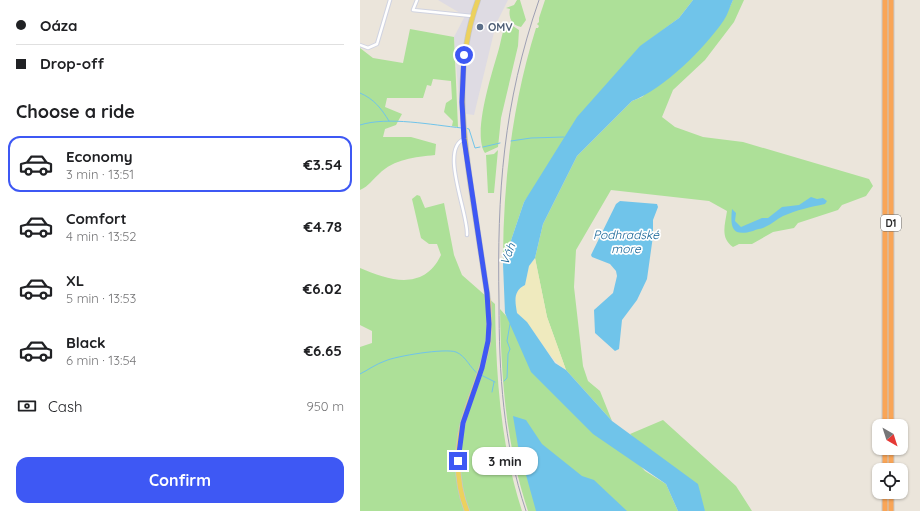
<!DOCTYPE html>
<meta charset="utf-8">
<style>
body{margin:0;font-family:Quicksand,sans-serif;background:#f6f6f6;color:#202124;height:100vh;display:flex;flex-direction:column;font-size:15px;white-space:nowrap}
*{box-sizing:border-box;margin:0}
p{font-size:13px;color:#757577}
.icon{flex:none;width:22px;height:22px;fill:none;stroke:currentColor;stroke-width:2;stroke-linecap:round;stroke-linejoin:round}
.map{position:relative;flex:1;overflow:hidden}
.details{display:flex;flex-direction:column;background:#fff;width:360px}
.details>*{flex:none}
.top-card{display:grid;align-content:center;height:88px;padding:0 16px;background:#fff}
.needle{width:26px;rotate:141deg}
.fabs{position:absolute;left:512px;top:419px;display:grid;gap:8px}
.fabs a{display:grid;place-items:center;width:36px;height:36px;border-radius:8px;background:#fff;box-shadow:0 1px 3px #0004;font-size:20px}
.end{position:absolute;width:18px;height:18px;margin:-9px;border:5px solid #3e58f4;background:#fff;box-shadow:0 0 0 2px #fff}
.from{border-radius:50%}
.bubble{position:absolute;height:28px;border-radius:12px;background:#fff;box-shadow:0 1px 3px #0004;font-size:13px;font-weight:700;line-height:28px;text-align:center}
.top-card b{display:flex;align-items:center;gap:14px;height:38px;font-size:15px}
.top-card b+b{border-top:1px solid #e0e0e0}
.top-card i{width:10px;height:10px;background:#202124}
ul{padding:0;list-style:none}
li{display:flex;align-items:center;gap:12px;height:56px;margin:0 8px 6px;padding:0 8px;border:2px solid transparent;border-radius:12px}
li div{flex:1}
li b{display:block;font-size:15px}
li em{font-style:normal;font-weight:700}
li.current{border-color:#3e58f4}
li>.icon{width:36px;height:36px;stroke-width:1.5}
h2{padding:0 16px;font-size:18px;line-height:48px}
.pay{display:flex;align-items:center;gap:10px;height:44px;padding:0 16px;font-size:15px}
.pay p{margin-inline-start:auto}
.button{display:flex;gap:8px;margin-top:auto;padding:8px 16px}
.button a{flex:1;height:46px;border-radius:12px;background:#3e58f4;color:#fff;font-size:16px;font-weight:700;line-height:46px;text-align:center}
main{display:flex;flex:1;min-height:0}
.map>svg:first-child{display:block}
.industrial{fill:#dedbe3}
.green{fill:#ade098}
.sand{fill:#efeabe}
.water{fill:#70c4ea}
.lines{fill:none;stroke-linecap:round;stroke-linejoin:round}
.stream{stroke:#70c4ea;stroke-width:1}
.minor-casing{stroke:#d0d3e1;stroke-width:4.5}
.primary-casing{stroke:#c7c7c7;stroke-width:6}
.motorway-casing{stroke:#c7c7c7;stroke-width:7}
.minor{stroke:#fff;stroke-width:2.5}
.primary{stroke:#ecd15e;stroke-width:4.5}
.motorway{stroke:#f9a557;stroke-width:5}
.rail{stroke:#9ea0b3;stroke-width:1}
.route{stroke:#3e58f4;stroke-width:5}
.service-dot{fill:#5c6f8a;stroke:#fff;stroke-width:1.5}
.labels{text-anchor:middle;stroke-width:3.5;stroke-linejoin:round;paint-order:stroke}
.shield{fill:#fff;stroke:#696969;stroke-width:1}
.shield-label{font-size:10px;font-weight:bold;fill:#292929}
.service-label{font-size:11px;font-weight:bold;fill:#4e5e75;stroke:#fff;text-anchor:start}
.water-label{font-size:12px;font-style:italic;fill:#116194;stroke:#fff}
</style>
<main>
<section class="details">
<div class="top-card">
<b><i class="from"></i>Oáza</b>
<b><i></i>Drop-off</b>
</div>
<h2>Choose a ride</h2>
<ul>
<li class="current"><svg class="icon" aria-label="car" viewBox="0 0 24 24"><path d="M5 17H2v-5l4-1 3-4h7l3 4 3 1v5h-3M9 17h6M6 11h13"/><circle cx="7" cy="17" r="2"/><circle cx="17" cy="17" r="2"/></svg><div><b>Economy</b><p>3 min · 13:51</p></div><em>€3.54</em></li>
<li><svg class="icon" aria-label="car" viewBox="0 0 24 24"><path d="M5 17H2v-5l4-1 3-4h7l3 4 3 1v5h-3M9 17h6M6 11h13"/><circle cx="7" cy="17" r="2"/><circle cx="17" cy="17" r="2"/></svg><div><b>Comfort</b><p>4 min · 13:52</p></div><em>€4.78</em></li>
<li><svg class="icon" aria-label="car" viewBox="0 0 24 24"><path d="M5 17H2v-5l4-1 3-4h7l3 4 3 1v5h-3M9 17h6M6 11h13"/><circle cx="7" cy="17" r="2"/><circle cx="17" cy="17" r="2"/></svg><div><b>XL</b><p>5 min · 13:53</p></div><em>€6.02</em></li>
<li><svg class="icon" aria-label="car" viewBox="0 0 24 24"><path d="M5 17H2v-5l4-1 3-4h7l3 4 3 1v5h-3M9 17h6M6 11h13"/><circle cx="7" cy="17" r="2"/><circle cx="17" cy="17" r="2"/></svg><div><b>Black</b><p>6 min · 13:54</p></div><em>€6.65</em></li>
</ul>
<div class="pay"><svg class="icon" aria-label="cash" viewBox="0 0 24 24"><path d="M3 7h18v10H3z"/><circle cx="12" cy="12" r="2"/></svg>Cash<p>950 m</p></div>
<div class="button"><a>Confirm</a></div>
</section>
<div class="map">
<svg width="560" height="511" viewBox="0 0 560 511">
<rect width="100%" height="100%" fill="#ebe5db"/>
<path class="industrial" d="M78,0H148L136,24L114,115L100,113L94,37L105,16Z"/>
<path class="green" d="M157,0H160L166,20L161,27C152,26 148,17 150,9L146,8L154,5Z
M185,0H333L319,18L280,47L164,202L143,264C143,183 152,105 176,28H178L179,26L177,24L179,22V18Z
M373,0H384L374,22L345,60L313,90L302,117L315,127L343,137L383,142L509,179L513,186L506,196L482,205L478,210L438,223L434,228L413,232L392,244H379L373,247C360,238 365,225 367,211L349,201L251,190L216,250L214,287L223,366L228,381L240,391L252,421L206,370L187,317L175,258L183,224L217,156L272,101L282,97L364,19Z
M147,22L159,30L158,46L141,118L138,147L125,153C112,134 132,73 138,52C141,43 142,30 147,22Z
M50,29L94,37L98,127L92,126L93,121L84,112L86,103L92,99L91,81L73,79L71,86L67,85L63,98H27L25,107L42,114L36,125L25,129L23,137H51L76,144L75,155C55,157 34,159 19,174C11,181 10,185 0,190V48L13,58L43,63Z
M138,150L134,193H128L126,155L134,154Z
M57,195L60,196L65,208L84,203L94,255L102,275L135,304C136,375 140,443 162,511H0V347L12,343V331L0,325V268C30,281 64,291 81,255L77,244H69L61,238L52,199Z
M140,309L285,471L306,484L318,511H168C146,445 141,378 140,309Z
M303,420L376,486L392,511H345L270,434Z"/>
<path class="sand" d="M175,258L187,317L206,370C185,356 177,330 157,313C155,301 153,291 165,285L169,266Z"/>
<path class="water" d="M333,0H373C370,6 368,14 364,20C345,48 304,89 272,101L217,156L183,224L175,258L169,266L165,285C153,291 155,301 157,313L167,322L195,363L206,370L252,421L338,484L345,511H318L306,484L233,434L171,372L145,313L143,264L164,202L217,117L280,46L319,18Z
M451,197L457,199L463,198L467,201L465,204C450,207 437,210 423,216C417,219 412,224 405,227C402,229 397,229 393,231C372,237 370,228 372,209L376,213L375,221L381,227L402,218H408L422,207L439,205Z
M260,201L297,204L298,207L293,220V236L287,279L277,300L262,320L259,349L255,351L235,333L234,310L253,293L257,276L256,271L250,264L232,257L231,255L256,204Z
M153,416L166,420L182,444L222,476L234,480L267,511H176L158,446Z"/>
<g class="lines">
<path class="stream" d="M0,93C14,99 21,108 29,121
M0,125C28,116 72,125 102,128
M105,128L109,129L115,148L120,147
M151,141L171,138L204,137
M123,147L140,143
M0,374C8,370 16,364 25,361C36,356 85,348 96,352C106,356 110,368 118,374
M121,375L135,382
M144,381L147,378L148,354L150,349L147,341L150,324
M132,392L134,382"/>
<defs>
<path id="minor" d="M57,0L53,10L112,16
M0,45L8,48L17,44L30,0
M104,139C79,149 109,215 107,235"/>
<path id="primary" d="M107,511C94,479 96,441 107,409C114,387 124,366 128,343C130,331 129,318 129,306C124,273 119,240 114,207C103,138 93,68 118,0"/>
<path id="motorway" d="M525,426V0
M531,426V0
M525,470V448
M531,470V448
M525,492V511
M531,492V511"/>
</defs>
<use href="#minor" class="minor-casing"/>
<use href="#primary" class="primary-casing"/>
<use href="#motorway" class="motorway-casing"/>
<use href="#minor" class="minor"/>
<use href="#primary" class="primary"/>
<use href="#motorway" class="motorway"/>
<path class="rail" d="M166,511C143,443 139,373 139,302C137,193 143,104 179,0"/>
</g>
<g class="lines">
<path class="route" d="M98,461L103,423L122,368L128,341L129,324L127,293L104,139L102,102L104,55"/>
</g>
<circle class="service-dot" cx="120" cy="27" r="4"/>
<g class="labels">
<rect class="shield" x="521" y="215" width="20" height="16" rx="3"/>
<g class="shield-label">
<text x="531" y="227">D1</text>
</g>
<g class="service-label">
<text x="128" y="31">OMV</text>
</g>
<g class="water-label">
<text x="266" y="239">Podhradské<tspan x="266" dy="14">more</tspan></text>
<text transform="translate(148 254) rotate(-69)" y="4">Váh</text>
</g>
</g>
</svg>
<div class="fabs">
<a><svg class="needle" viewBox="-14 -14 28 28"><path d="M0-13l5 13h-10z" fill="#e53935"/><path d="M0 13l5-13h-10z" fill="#757577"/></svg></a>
<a><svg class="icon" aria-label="locate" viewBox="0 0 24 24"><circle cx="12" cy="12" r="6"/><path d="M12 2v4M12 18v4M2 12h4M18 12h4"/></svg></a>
</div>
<i class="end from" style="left:104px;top:55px"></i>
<i class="end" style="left:98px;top:461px"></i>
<div class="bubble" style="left:112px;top:447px;width:66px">3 min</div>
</div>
</main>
